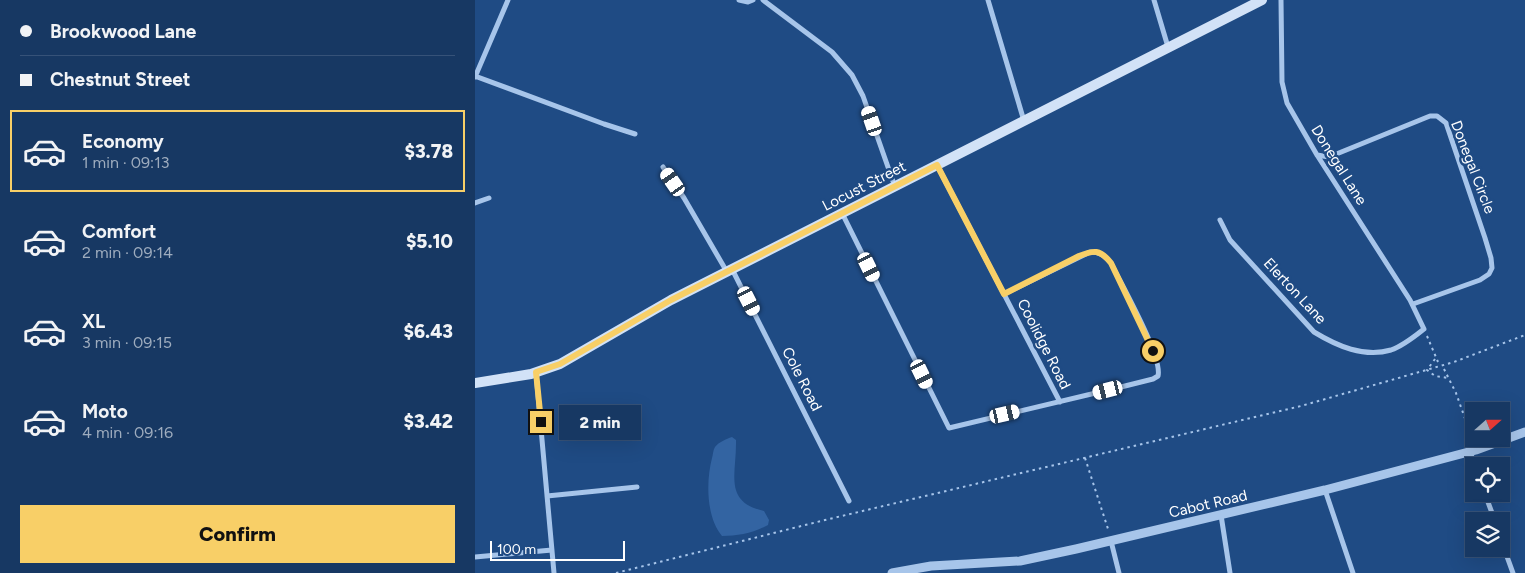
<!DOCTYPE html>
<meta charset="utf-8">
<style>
body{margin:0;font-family:Figtree,sans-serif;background:#203f69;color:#f1f3f6;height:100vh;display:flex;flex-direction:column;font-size:19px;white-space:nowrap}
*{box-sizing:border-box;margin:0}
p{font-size:16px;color:#9eacbe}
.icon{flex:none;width:28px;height:28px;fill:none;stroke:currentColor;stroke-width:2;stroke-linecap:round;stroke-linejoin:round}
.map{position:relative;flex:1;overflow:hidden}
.details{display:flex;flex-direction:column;background:#173863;width:475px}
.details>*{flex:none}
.banner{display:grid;align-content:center;height:110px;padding:0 20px;background:#173863}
.needle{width:32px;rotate:69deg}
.fabs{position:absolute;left:990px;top:402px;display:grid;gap:10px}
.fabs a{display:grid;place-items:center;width:45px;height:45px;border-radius:0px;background:#173863;box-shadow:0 5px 20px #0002,0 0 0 1px #365278;font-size:25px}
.scale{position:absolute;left:15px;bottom:12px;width:135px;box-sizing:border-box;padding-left:5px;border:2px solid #fff;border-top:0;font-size:14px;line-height:18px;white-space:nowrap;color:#fff;-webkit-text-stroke:4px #1f4b84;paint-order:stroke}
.end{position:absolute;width:22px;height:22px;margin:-11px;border:6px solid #f8cf67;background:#111;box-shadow:0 0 0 2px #111}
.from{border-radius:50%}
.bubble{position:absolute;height:35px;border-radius:0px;background:#173863;box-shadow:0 5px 20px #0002,0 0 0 1px #365278;font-size:16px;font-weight:800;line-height:35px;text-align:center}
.car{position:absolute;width:15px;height:30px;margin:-15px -8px;border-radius:6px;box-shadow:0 0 4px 1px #0007;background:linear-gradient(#fff 24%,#345 0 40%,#fff 0 76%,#345 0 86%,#fff 0)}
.banner b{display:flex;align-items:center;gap:18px;height:48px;font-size:19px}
.banner b+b{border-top:1px solid #365278}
.banner i{width:12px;height:12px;background:#f1f3f6}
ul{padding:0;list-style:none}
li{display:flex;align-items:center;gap:15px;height:82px;margin:0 10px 8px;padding:0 10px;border:2px solid transparent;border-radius:0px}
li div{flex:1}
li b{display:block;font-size:19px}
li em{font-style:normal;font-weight:800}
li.active{border-color:#f8cf67}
li>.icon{width:45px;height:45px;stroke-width:1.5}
.button{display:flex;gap:10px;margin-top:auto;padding:10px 20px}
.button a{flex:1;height:58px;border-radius:0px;background:#f8cf67;color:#111;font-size:20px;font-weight:800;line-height:58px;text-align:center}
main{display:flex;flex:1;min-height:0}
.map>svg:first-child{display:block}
.green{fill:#3364a2}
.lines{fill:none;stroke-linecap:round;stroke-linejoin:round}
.path{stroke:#a7c5ea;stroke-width:2;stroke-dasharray:2.5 4;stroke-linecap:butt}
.minor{stroke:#a7c5ea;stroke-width:5}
.tertiary{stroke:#a7c5ea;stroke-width:9}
.secondary{stroke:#d2e2f7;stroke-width:10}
.route{stroke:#f8cf67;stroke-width:6}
.labels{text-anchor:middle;stroke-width:5;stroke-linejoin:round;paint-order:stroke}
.street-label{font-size:15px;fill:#fff;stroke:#1f4b84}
</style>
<main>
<section class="details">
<div class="banner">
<b><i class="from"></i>Brookwood Lane</b>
<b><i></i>Chestnut Street</b>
</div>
<ul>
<li class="active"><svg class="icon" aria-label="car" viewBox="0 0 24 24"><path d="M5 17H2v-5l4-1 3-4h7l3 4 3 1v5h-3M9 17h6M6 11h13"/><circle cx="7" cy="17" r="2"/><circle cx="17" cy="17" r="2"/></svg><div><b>Economy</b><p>1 min · 09:13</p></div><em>$3.78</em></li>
<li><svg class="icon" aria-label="car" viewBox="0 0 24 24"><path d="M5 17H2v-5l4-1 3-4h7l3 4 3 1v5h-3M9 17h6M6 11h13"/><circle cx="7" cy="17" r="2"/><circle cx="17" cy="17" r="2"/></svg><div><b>Comfort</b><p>2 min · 09:14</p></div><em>$5.10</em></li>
<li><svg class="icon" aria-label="car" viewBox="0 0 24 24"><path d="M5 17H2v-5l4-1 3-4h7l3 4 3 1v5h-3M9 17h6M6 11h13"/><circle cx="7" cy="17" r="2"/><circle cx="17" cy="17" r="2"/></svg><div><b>XL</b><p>3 min · 09:15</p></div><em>$6.43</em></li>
<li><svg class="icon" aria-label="car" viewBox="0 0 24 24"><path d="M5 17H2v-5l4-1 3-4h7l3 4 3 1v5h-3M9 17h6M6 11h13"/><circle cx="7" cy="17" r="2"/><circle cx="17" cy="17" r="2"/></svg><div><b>Moto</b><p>4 min · 09:16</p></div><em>$3.42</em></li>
</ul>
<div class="button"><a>Confirm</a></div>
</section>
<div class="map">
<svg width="1050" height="573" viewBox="0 0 1050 573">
<rect width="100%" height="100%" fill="#1f4b84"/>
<path class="green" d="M257,437L261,440V444C261,475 249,502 289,511L294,520L293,525C278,533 263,536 247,536C231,517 231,481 237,458C238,455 238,450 240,447C244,442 251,439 257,437Z"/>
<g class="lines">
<path class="path" d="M952,336L963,362
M960,359L952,370L960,376L973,378
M969,369L981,393L998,441
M610,458L634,532
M141,573L350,520L826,406L979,362L1050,335"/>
<path class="minor" d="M264,0L273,2L278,0
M288,0L357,52L377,75L388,96L420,187
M513,0L549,121
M679,0L693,47
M0,76L129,124L160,134
M0,77L33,0
M842,155L854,157L955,116H962L971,123L1010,238L1016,258L1017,268L1014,274L1005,280L938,304
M462,165L585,402
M188,167L209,198L252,272
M0,203L14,198
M367,213L474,428L650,386L678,379L683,376C688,357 646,284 636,263C629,255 625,252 615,252L529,294
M745,220L755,240L839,332C862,346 889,358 916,350C928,346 939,337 949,329L935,300L842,155L812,103L807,82L806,0
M257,269L374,501
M61,373L79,573
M995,451L1000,466
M850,490L878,573
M1010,494L1020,521
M72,496L162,487
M746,515L755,573
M1026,540L1038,573
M636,541L644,573
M0,557L77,550"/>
<path class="tertiary" d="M417,573L456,566L545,561L601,549L850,490L1001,450L1050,432"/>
<path class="secondary" d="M0,383L56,374L85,364L196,300L787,0"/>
</g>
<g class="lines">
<path class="route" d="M66,422L61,372L85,364L196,300L462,165L529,294L604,256C619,250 625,249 636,263L678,351"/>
</g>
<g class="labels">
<g class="street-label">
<text transform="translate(864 165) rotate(58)" y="5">Donegal Lane</text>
<text transform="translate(998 167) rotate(69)" y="5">Donegal Circle</text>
<text transform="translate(389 186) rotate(-27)" y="5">Locust Street</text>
<text transform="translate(820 291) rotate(47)" y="5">Elerton Lane</text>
<text transform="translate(569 344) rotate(63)" y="5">Coolidge Road</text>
<text transform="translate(327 379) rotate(63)" y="5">Cole Road</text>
<text transform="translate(733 504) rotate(-13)" y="5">Cabot Road</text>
</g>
</g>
</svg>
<div class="fabs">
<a><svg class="needle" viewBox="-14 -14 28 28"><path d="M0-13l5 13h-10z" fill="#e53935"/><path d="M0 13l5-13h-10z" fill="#9eacbe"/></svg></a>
<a><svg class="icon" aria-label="locate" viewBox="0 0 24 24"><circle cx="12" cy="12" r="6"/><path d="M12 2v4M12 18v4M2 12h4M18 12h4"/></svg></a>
<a><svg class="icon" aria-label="layers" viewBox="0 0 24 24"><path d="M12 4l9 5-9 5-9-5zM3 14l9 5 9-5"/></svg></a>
</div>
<div class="scale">100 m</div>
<i class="end from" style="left:678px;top:351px"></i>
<i class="end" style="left:66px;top:422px"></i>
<div class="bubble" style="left:84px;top:405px;width:82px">2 min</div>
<i class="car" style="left:397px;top:121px;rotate:341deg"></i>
<i class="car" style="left:198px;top:182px;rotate:325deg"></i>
<i class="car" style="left:394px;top:267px;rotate:154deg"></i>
<i class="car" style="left:274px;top:301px;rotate:153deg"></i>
<i class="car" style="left:447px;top:374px;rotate:154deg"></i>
<i class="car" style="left:633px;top:390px;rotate:256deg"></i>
<i class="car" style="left:530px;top:414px;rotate:77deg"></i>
</div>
</main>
